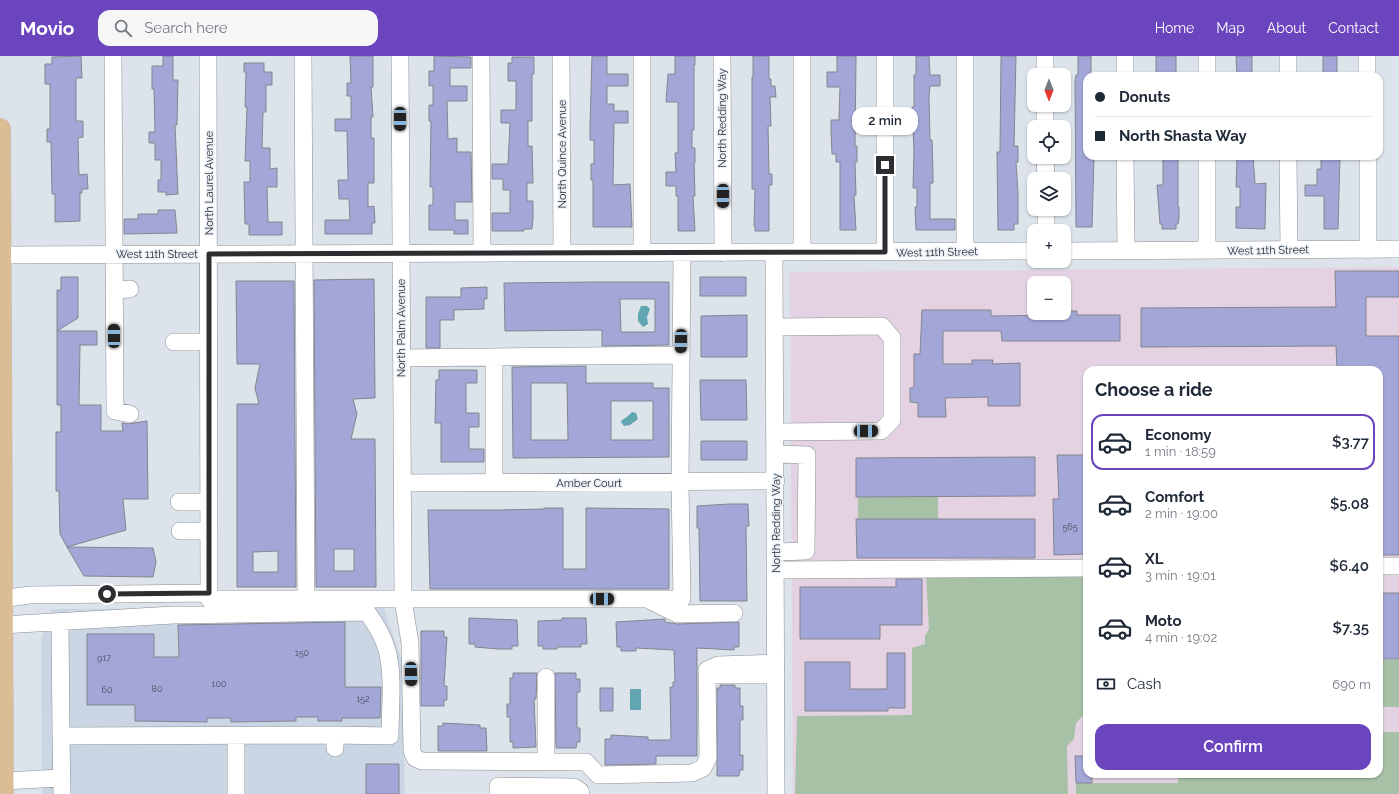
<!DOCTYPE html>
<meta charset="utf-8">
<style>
body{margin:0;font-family:Raleway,sans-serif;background:#f6f6f7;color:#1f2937;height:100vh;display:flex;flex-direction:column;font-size:15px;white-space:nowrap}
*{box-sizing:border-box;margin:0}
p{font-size:13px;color:#747a83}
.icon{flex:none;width:22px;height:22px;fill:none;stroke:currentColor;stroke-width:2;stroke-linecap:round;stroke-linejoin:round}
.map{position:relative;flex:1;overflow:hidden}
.side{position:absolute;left:1083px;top:310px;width:300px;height:412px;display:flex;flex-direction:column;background:#fff;border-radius:12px;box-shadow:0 1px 3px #0004}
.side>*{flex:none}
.banner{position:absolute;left:1083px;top:16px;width:300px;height:88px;border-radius:12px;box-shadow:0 1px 3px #0004;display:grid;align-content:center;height:88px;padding:0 12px;background:#fff}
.needle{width:26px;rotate:180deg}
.buttons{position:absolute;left:1027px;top:12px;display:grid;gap:8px}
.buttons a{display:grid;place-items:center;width:44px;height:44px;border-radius:8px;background:#fff;box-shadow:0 1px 3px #0004;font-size:20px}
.end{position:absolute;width:18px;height:18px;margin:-9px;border:5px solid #2c2e31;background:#fff;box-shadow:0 0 0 2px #fff}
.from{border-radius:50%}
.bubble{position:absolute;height:28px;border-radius:12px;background:#fff;box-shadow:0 1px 3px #0004;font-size:13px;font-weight:600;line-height:28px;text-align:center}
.car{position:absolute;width:12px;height:24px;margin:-12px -6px;border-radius:5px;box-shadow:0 0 3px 1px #0007;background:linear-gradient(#222 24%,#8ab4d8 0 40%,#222 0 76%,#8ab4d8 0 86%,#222 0)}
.banner b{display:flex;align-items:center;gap:14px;height:38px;font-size:15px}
.banner b+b{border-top:1px solid #e0e1e3}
.banner i{width:10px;height:10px;background:#1f2937}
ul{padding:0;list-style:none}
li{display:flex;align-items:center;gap:12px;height:56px;margin:0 8px 6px;padding:0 4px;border:2px solid transparent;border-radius:12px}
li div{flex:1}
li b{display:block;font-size:15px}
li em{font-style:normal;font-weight:600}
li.current{border-color:#6a45be}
li>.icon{width:36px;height:36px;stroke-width:1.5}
h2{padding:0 12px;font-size:18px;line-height:48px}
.pay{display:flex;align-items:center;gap:10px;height:44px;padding:0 12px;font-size:15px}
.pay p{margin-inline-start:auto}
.cta{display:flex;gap:8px;margin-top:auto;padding:8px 12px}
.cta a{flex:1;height:46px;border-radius:12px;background:#6a45be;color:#fff;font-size:16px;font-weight:600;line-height:46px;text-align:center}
header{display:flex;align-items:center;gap:24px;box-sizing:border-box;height:56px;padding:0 20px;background:#6a45be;color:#fff}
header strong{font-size:19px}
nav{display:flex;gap:22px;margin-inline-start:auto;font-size:14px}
.search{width:280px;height:36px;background:#f6f6f7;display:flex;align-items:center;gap:10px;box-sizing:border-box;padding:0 14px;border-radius:12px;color:#747a83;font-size:15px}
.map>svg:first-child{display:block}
.built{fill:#cbd6e4}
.education{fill:#e4d2e2;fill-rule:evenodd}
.green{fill:#a7c1a7}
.water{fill:#61a6b0}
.building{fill:#a2a7d8;stroke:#84858d;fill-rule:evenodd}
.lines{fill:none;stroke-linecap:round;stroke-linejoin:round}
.minor-casing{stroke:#888e95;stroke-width:18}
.major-casing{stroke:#c0c0c1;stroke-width:22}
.minor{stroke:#fff;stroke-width:17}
.major{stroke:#dabc95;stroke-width:21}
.route{stroke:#2c2e31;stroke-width:5}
.labels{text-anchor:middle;stroke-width:3;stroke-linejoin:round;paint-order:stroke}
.number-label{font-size:9px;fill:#4a4c5b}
.street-label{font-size:11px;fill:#2c2e31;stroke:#eaf0f7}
</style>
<header>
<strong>Movio</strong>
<div class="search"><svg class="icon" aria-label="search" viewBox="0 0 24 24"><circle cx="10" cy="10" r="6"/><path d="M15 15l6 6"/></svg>Search here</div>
<nav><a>Home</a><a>Map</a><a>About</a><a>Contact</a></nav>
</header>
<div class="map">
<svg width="1399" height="738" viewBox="0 0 1399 738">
<rect width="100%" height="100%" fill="#dce3ea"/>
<path class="built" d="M384,552L402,605L405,738H42L41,584L52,553Z"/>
<path class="education" d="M1399,211V738H793L790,216ZM1034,227H1064V257H1034ZM1087,314H1379V718H1087Z"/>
<path class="green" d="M858,441H938V463H858Z
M926,517H1087V655L1076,667L1074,683L1067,690L1068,738H795L797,660L912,659V592L925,588V580L929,573Z
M1379,604H1399V651H1379Z
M1379,676H1399V738H1076V727H1178V718H1379Z"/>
<path class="water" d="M641,250H647L650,253L647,261L648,268L643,271L638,265V258Z
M632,356L636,357L638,363L630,369L624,370L621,366L622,364L627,361Z
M630,633H641V654H630Z"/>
<path class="building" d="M81,0L82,22H76V65H83V81L78,82L79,119L87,118L88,133H82V137H80V165L55,166V138H52L51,86H47V73H50V28H45V8H52V1Z
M163,0H173V24H178L177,69H175L178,138L166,139V136H158V124H161V104H155V87H149V76H155L154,33H152V10H163Z
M350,0H373V31H371L373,61H371V82H374V127H368V151L374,150L375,167H372V178H325V164H350L349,143H339L338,124H348L347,75H335V63H351V40H347V27H351Z
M434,0L471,1V12H450V30H467V45H447L448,83L457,82V96H471L472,146H455V164H468V178H454V174H429V149H433V131H430L431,65H429V49H433V29L429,30V15H434Z
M592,0H607V18H628V30H607V48H614V55H628V67H614L613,129L630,128L632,171H593V124H591V108H594V84H590V70Z
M675,0H695V9H694V74H692V92H695V107H694L695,140H693L695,175H678V140H676V130H666V116H676L675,97H678V46H666L668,18H675Z
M753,0H769V23H771V30H775L776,41H770L771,70H768L769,118H772V129H769V175H755V170H754L755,133H752V21H753Z
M837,0H856L855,90H857V106H855L856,139H854L856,174H840V106H836V98H832L831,74V64H839L840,31H827V16H837Z
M916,0H929L930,19H940V30H930L929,41L930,84H932L933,118V127H930V163H955V174H916L915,151H917V132H913L914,95L912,51H914V19H916Z
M1001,0H1016L1014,90H1018V106H1016L1018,138V168H1014V174H998L997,96H1000Z
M1078,0H1091V20H1087V100H1094L1092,171H1076L1075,25L1076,19H1078Z
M1156,0H1176V20H1156Z
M1236,0H1252V20H1237Z
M1323,0H1337V20H1323Z
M512,1H534V18H532V65H528V90H532L533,127H527V145H533V163L532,173H524V175H492V157H510V134H503V123H492V108H508L510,67H501V54H516V25H508V7H512Z
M244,7H264V16H272V29H266V56H263L262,92H270V113L277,112V131H267L268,166H282V179H249V168H245L244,126H250V105H245L247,51H245L246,16H244Z
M1163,100H1178V151H1179V162L1178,168H1176V173H1162V168H1160L1157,129H1163Z
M1237,100H1253L1255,128L1266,127L1265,173L1236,172V151H1240V131H1236Z
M1321,100H1340L1338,173H1324V140H1305V129H1317V113H1321Z
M158,154H175L177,177L124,178V163H138V158H158Z
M1335,215H1399V241H1366V280H1399V499H1379V314H1337L1336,290L1141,291V252L1336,251Z
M61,221H78V262L57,275V234H61Z
M700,221H746V240H700Z
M374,223L375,342L353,343L357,358L351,383H375L376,531H316L314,224ZM334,493H354V515H334Z
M236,225H294L296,531H237V348H259L255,332L260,308H237ZM278,495V516H253V496Z
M595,226H669V289L602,290V274L505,275L504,227ZM620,243H655V276H621Z
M487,231V243H484V253L454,254V264H440V292H426V241H461V232Z
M922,254H991V260L1066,259V255H1077V259H1120V285H1002L1001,275H943V308H972V304H993L992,308L1020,307V350H988V341L945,342L946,361H918V347L910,346V332L914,331V298H920Z
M747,259V301H701V260Z
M57,275H97V289H80L79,349H101V375H123L122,367L128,368L147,365L148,443H123L126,474L67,491L60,478L59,435H56V376H61V349H57Z
M586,310V327H653V332H669V401L513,402L512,311ZM531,327H567L568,384H531ZM611,345H653V384H611Z
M439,314H477V327H466V357H479V371H469V393H484V406H441V367H435L436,324H439Z
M700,324H746L747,364H701Z
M701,385H747V404H701Z
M1057,399H1087V498L1054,499L1053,443H1059Z
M1035,401V440L856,441V402Z
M729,448H748L749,470H746L747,545H700L699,472H697V450Z
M544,452H563V513H586V452L669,453V533H430L428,454H500L544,453Z
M856,463H1035V502H857Z
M67,491L153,492L156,506L153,521L84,520Z
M896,523H922V569H880V583H800V531H896Z
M1379,537H1399V603H1379Z
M469,562L517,564L518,590H512V593H498L475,591V588H469Z
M562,562H586L587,588H581V591H557V593H543V590H538V565L562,564Z
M665,563V566L677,568L739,566V591H734V594L697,592V700H656V708L605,709V683H611V679L648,681V684H670L671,681L670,631H673V626H675L674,594L636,592V595H621V591H617L616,566Z
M345,566V631H381L380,662H342V665H318V661H296V665L231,666V662H207V666L135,665V649H87V578H154V601H179L178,569Z
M421,575H444V581H447L444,630H447V644H444V650H421Z
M887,597H905V652H888V655H805V606H850V633H887Z
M513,617H537L536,643H534L536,691L513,692V686H510V661H507V648H510V622H513Z
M555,617H576V623H580V636H577V672H580V686H577L576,692H556Z
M720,629H735V632H740V650H743V664H740V699H743V714H740L739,720H717V632H720Z
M600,632H613V655H600Z
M443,667L480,669V672H486L487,695H438V670H443Z
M1075,700H1087V718H1092V727H1076Z
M366,708H399V738H366Z"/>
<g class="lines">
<defs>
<path id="minor" d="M113,0L115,355L130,358
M208,0L209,543H682L680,427L682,197
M303,0L306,543
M400,0L403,544L410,587L412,695L415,702L422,705L586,706L598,719L692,717L703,712L708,702L707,614
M481,0L482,197
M561,0L562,197
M642,0V197
M722,0L723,197
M802,0V196
M885,0V196
M965,0V195
M1045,0V19
M1125,0V20
M1207,0V20
M1288,0V20
M1367,0V20
M1045,49V71
M1125,100L1126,195
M1207,100V194
M1288,100L1289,193
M1368,100V194
M1045,101L1046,123
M1046,153V175
M1064,195L1399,193
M774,197L776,738
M0,199L1034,195
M114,234L130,233
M775,271L882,270L892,282V364L881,375L775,376
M174,286H208
M401,302L681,299
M494,302V427
M776,398L807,399L806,495L776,496
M403,427L776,425
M179,446H209
M180,475H209
M1379,510H1399
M776,514L1087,512
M1,543L29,539L209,537
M651,545L677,558L734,557
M60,566L61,680
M2,569L173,559L367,556C375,567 383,580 387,594C394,621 390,652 390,680L335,679
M776,619H718L707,614L718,609L776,607
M546,621V705
M4,725L61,722
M62,738L61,680L335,679V692
M236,738V680
M498,738V730L574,731L580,735L581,738"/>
<path id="major" d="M0,73L3,738"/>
</defs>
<use href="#minor" class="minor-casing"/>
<use href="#major" class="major-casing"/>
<use href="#minor" class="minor"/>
<use href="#major" class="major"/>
</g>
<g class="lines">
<path class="route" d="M107,538L209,537V198L885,196V109"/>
</g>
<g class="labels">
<g class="number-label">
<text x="1070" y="474">565</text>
<text x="302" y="600">150</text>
<text x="104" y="605">917</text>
<text x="219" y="631">100</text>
<text x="157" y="636">80</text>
<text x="107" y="637">60</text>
<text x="363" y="646">152</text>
</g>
<g class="street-label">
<text transform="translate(722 62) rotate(-90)" y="4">North Redding Way</text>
<text transform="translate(562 98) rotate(-90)" y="4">North Quince Avenue</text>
<text transform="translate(209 127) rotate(-90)" y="4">North Laurel Avenue</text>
<text transform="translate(1268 194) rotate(-1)" y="4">West 11th Street</text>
<text transform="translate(937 196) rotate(-1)" y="4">West 11th Street</text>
<text x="157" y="202">West 11th Street</text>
<text transform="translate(401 272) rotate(-90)" y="4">North Palm Avenue</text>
<text x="589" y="431">Amber Court</text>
<text transform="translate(776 467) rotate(-90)" y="4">North Redding Way</text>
</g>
</g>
</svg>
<div class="buttons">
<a><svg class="needle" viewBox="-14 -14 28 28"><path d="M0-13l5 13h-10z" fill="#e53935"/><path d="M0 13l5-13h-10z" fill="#747a83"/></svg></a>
<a><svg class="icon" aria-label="locate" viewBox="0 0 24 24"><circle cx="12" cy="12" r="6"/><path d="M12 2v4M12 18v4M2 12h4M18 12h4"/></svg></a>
<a><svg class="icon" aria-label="layers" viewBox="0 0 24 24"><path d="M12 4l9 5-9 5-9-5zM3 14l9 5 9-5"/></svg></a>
<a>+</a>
<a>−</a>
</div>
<i class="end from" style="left:107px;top:538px"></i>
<i class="end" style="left:885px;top:109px"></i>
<div class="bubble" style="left:852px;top:51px;width:66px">2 min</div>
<i class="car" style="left:400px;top:63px;rotate:180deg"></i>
<i class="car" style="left:723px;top:140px;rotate:180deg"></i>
<i class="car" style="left:114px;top:280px;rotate:0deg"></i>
<i class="car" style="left:681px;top:285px;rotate:181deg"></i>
<i class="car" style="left:866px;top:375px;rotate:89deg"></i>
<i class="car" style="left:602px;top:543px;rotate:90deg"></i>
<i class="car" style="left:411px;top:618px;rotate:179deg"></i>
<div class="banner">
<b><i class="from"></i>Donuts</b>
<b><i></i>North Shasta Way</b>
</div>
<section class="side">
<h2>Choose a ride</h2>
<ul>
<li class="current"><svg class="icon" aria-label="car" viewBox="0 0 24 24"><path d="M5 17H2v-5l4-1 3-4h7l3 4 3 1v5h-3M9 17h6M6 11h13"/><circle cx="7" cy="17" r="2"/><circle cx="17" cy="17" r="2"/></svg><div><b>Economy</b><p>1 min · 18:59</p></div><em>$3.77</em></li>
<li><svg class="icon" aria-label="car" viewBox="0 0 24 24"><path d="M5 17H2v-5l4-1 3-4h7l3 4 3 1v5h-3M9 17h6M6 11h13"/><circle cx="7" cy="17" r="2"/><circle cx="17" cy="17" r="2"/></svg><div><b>Comfort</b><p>2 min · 19:00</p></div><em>$5.08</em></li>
<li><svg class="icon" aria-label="car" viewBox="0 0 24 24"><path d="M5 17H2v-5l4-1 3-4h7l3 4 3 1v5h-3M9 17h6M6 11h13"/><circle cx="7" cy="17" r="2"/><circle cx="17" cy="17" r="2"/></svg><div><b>XL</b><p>3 min · 19:01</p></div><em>$6.40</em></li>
<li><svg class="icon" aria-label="car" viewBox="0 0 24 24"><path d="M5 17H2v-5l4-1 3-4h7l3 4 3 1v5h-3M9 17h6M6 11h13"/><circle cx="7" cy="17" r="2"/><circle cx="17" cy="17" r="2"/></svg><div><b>Moto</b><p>4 min · 19:02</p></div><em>$7.35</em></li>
</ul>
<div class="pay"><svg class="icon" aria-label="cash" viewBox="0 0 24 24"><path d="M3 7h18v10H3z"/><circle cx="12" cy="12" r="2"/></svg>Cash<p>690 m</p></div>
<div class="cta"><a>Confirm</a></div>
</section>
</div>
